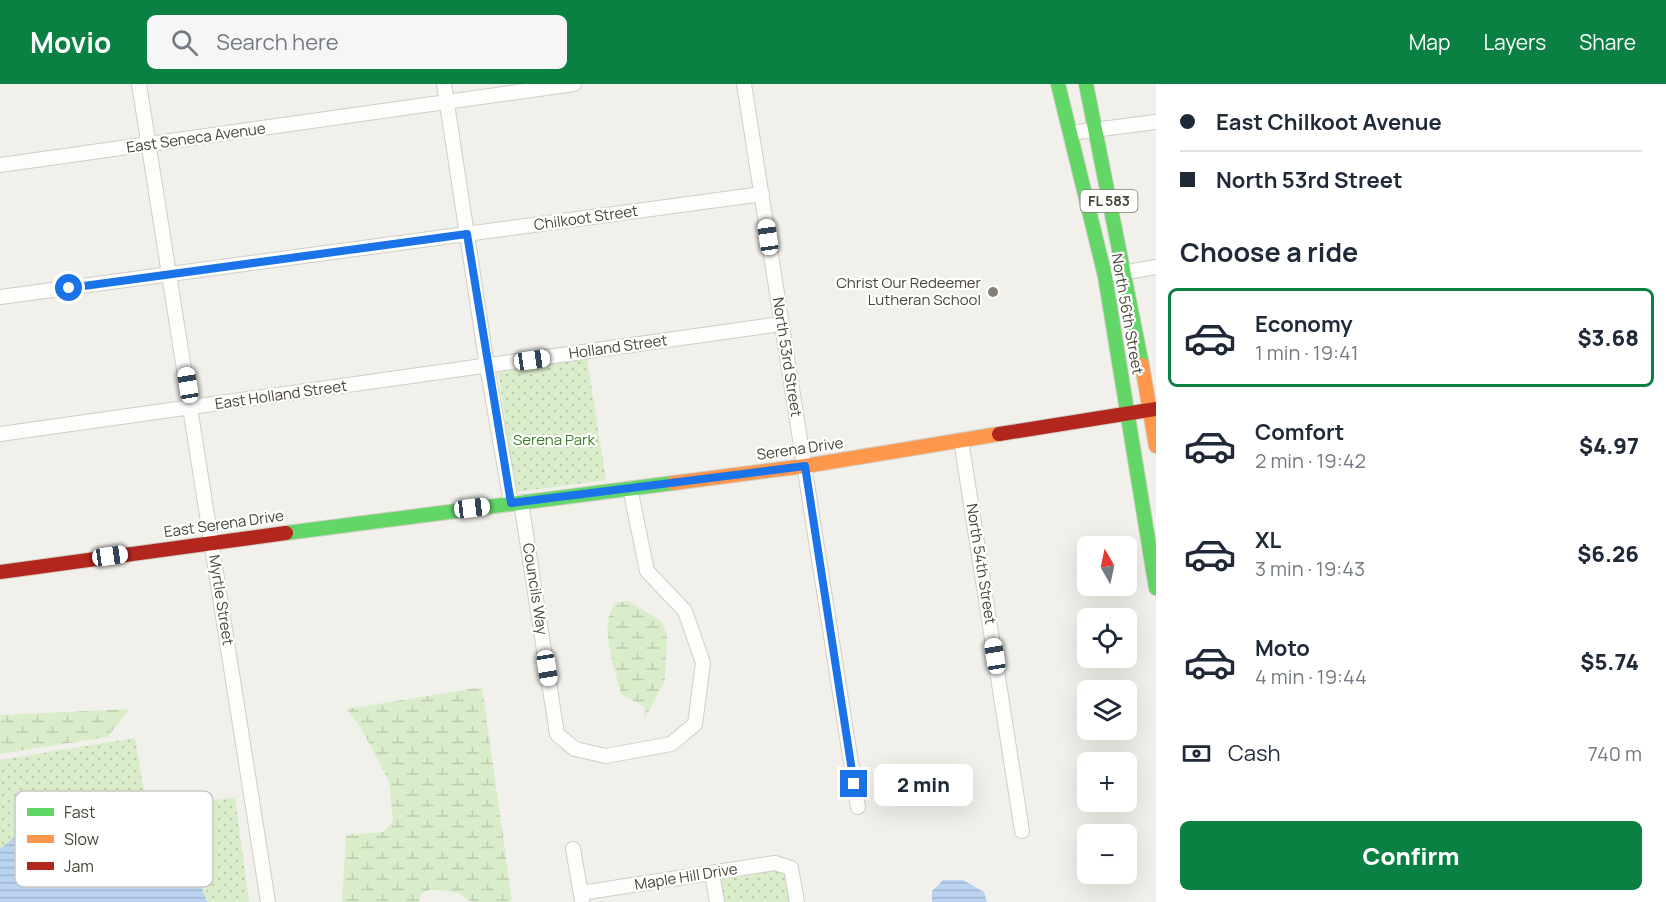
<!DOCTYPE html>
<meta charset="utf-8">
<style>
body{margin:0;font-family:Manrope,sans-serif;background:#f6f6f7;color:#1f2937;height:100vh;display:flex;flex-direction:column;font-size:22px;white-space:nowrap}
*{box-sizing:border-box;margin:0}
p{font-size:20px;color:#747a83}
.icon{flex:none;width:33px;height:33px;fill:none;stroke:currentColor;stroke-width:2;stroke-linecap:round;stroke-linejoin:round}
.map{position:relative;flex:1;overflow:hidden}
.sheet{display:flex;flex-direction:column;background:#fff;width:510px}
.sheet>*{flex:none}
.hud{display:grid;align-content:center;height:132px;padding:0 24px;background:#fff}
.needle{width:39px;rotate:351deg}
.tools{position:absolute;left:1077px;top:452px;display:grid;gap:12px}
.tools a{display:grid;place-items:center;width:60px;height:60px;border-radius:9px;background:#fff;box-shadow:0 6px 24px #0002;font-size:30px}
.end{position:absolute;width:27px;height:27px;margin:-14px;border:8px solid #1a73e8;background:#fff;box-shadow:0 0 0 3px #fff}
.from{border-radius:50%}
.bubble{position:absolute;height:42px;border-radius:9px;background:#fff;box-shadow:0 6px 24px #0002;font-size:20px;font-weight:800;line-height:42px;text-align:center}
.car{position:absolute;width:18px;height:36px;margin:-18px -9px;border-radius:8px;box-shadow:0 0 4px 2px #0007;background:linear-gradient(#fff 24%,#345 0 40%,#fff 0 76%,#345 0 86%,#fff 0)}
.hud b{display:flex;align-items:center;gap:21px;height:57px;font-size:22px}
.hud b+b{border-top:2px solid #e0e1e3}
.hud i{width:15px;height:15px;background:#1f2937}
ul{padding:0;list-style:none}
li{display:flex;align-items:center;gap:18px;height:99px;margin:0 12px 9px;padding:0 12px;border:3px solid transparent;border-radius:9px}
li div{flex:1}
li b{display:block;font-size:22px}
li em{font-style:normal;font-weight:800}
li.current{border-color:#0b8043}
li>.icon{width:54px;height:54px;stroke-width:1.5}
h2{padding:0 24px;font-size:27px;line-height:72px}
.pay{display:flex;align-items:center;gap:15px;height:66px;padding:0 24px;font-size:22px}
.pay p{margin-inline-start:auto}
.action{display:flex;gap:12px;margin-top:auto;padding:12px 24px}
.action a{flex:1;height:69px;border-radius:9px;background:#0b8043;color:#fff;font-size:24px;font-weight:800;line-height:69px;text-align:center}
header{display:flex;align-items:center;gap:36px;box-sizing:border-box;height:84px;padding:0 30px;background:#0b8043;color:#fff}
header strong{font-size:28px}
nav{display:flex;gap:33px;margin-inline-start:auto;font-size:21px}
.search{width:420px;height:54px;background:#f6f6f7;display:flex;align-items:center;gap:15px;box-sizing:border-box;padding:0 21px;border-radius:9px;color:#747a83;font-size:22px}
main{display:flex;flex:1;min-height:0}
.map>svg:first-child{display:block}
.wetland{fill:url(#wetland-marsh)}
.park{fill:url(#park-dots)}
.water{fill:url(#water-rules)}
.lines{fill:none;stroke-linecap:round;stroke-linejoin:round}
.street-casing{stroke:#cfcec8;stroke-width:16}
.fast-casing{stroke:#d1cec2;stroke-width:16}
.slow-casing{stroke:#d1cec2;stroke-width:16}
.jam-casing{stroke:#d1cec2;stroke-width:16}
.street{stroke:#fdfdfc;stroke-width:14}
.fast{stroke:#63d668;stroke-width:14}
.slow{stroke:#ff974d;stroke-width:14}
.jam{stroke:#b3261e;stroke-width:14}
.route{stroke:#1a73e8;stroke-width:8}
.poi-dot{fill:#838075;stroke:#fff;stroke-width:2}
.labels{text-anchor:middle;stroke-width:4.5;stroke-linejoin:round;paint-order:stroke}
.shield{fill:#fff;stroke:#7f7c72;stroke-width:1.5}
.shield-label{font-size:14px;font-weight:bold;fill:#484436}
.street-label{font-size:15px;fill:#484436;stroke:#fff}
.poi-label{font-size:15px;fill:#484436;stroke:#fff;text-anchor:end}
.park-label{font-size:15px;fill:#3b7d27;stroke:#fff}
.key{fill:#fff;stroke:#c8c7c3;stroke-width:1.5}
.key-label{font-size:16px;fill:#484436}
</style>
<header>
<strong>Movio</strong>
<div class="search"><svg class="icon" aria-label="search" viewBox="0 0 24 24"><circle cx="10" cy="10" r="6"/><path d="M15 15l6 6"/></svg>Search here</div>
<nav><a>Map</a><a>Layers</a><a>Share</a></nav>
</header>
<main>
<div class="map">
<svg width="1156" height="818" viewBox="0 0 1156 818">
<defs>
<pattern id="wetland-marsh" width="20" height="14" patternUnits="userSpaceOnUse" patternTransform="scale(1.5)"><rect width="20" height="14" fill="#daedca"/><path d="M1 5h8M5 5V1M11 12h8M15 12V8" fill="none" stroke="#bdccae"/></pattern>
<pattern id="park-dots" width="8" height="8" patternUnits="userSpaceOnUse" patternTransform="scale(1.5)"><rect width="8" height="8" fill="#daedca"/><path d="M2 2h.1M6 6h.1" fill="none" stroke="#bdccae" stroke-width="1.8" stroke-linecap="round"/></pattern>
<pattern id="water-rules" width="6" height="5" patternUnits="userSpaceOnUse" patternTransform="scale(1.5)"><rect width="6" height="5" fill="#bad3f1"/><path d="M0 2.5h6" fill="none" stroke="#a1b6cf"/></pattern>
</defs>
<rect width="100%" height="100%" fill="#f1f0eb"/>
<path class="wetland" d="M629,517L662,538L667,552L665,596L644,636L645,623L621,610C615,584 598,542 615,519Z
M482,603L512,816L508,818H472L458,809L430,805L421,810L419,818H342L346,751L383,748L393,737L389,697L362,646L347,625Z
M130,625L107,653L0,670V631Z"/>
<path class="park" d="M587,275L606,396L516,408L498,288Z
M135,654L147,726L235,713L249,818H0V676Z
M786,785L792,818H724L721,796Z"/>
<path class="water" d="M52,737L68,740L159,774C194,769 197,792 207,818H0V764C7,761 10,756 15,752C26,744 40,740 52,737Z
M943,796H963L984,808L987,818H932V807Z"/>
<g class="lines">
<defs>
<path id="street" d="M139,0L268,818
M444,0L487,282L511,419
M744,0L858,723
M1070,49L1156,38
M0,81L574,0
M1116,190L1156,183
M0,213L762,110
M0,350L781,240
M961,356L1022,747
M521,418L557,650L575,665L606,672L671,660L695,640L703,579L685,527L647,487L630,404
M573,765L582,816
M712,789L717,818
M581,809L775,779L791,784L797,818"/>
<path id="fast" d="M1058,0L1105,192L1156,504
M1086,0L1142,281
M286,449L673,399"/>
<path id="slow" d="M1142,281L1156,362
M673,399L805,382L999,350"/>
<path id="jam" d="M999,350L1156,325
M0,488L286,449"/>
</defs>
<use href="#street" class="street-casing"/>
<use href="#fast" class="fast-casing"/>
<use href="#slow" class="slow-casing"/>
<use href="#jam" class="jam-casing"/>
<use href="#street" class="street"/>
<use href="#fast" class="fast"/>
<use href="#slow" class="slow"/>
<use href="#jam" class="jam"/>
</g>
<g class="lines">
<path class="route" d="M69,204L467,150L511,419L805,382L854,700"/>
</g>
<circle class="poi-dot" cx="993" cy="208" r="6"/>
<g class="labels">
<rect class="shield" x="1080.5" y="106" width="57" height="22" rx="4.5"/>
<g class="shield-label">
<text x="1109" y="122">FL 583</text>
</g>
<g class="street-label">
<text transform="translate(196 54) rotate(-8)" y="5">East Seneca Avenue</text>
<text transform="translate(586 134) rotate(-8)" y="5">Chilkoot Street</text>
<text transform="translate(1127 230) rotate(80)" y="5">North 56th Street</text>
<text transform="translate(618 263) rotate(-8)" y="5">Holland Street</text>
<text transform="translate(787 273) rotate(81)" y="5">North 53rd Street</text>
<text transform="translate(281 311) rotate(-8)" y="5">East Holland Street</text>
<text transform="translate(800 365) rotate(-8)" y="5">Serena Drive</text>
<text transform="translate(224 440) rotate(-8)" y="5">East Serena Drive</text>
<text transform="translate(981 480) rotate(81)" y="5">North 54th Street</text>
<text transform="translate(535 505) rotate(81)" y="5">Councils Way</text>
<text transform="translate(221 516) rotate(81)" y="5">Myrtle Street</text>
<text transform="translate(686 793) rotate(-9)" y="5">Maple Hill Drive</text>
</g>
<g class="poi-label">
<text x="981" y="204">Christ Our Redeemer<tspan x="981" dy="17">Lutheran School</tspan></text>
</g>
<g class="park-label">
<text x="554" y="361">Serena Park</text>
</g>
</g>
<rect x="15" y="707" width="198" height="96" rx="9" class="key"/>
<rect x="27" y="724" width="27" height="8" fill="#63d668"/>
<rect x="27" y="751" width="27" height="8" fill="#ff974d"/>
<rect x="27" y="778" width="27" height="8" fill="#b3261e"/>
<g class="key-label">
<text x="64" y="734">Fast</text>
<text x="64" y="761">Slow</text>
<text x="64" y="788">Jam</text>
</g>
</svg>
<div class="tools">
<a><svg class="needle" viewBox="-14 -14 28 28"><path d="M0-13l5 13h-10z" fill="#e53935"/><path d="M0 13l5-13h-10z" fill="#747a83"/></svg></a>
<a><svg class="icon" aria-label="locate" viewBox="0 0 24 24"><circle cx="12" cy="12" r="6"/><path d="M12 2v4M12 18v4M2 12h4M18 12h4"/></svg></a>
<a><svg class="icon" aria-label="layers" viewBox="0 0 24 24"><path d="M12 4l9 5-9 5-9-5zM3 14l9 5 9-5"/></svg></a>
<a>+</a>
<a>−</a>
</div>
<i class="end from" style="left:69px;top:204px"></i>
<i class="end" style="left:854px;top:700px"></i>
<div class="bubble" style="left:874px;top:680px;width:99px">2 min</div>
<i class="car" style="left:768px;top:153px;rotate:352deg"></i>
<i class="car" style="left:532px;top:276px;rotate:82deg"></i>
<i class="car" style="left:188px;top:301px;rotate:351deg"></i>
<i class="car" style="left:472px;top:424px;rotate:83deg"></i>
<i class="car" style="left:110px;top:472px;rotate:82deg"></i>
<i class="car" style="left:995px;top:572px;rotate:351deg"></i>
<i class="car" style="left:547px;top:584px;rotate:171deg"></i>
</div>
<section class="sheet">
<div class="hud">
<b><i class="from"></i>East Chilkoot Avenue</b>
<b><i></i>North 53rd Street</b>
</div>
<h2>Choose a ride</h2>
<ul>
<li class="current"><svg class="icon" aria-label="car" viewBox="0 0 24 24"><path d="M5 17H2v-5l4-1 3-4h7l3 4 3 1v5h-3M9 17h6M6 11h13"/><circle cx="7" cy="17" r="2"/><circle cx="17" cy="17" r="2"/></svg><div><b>Economy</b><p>1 min · 19:41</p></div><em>$3.68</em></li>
<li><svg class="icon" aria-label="car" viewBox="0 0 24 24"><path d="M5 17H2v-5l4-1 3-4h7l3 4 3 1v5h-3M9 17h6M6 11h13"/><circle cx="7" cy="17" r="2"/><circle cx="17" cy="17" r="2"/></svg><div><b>Comfort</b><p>2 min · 19:42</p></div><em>$4.97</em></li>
<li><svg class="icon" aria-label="car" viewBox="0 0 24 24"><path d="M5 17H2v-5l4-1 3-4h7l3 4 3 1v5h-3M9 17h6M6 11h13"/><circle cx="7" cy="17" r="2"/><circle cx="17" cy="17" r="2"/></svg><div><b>XL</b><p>3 min · 19:43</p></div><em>$6.26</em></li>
<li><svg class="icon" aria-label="car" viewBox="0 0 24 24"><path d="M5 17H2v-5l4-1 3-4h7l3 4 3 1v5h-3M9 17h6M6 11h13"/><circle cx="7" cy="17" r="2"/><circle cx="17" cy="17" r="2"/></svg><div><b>Moto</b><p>4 min · 19:44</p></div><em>$5.74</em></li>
</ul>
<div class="pay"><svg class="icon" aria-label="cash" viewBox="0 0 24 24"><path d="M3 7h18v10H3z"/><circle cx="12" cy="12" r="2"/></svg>Cash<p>740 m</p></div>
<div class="action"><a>Confirm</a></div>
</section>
</main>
